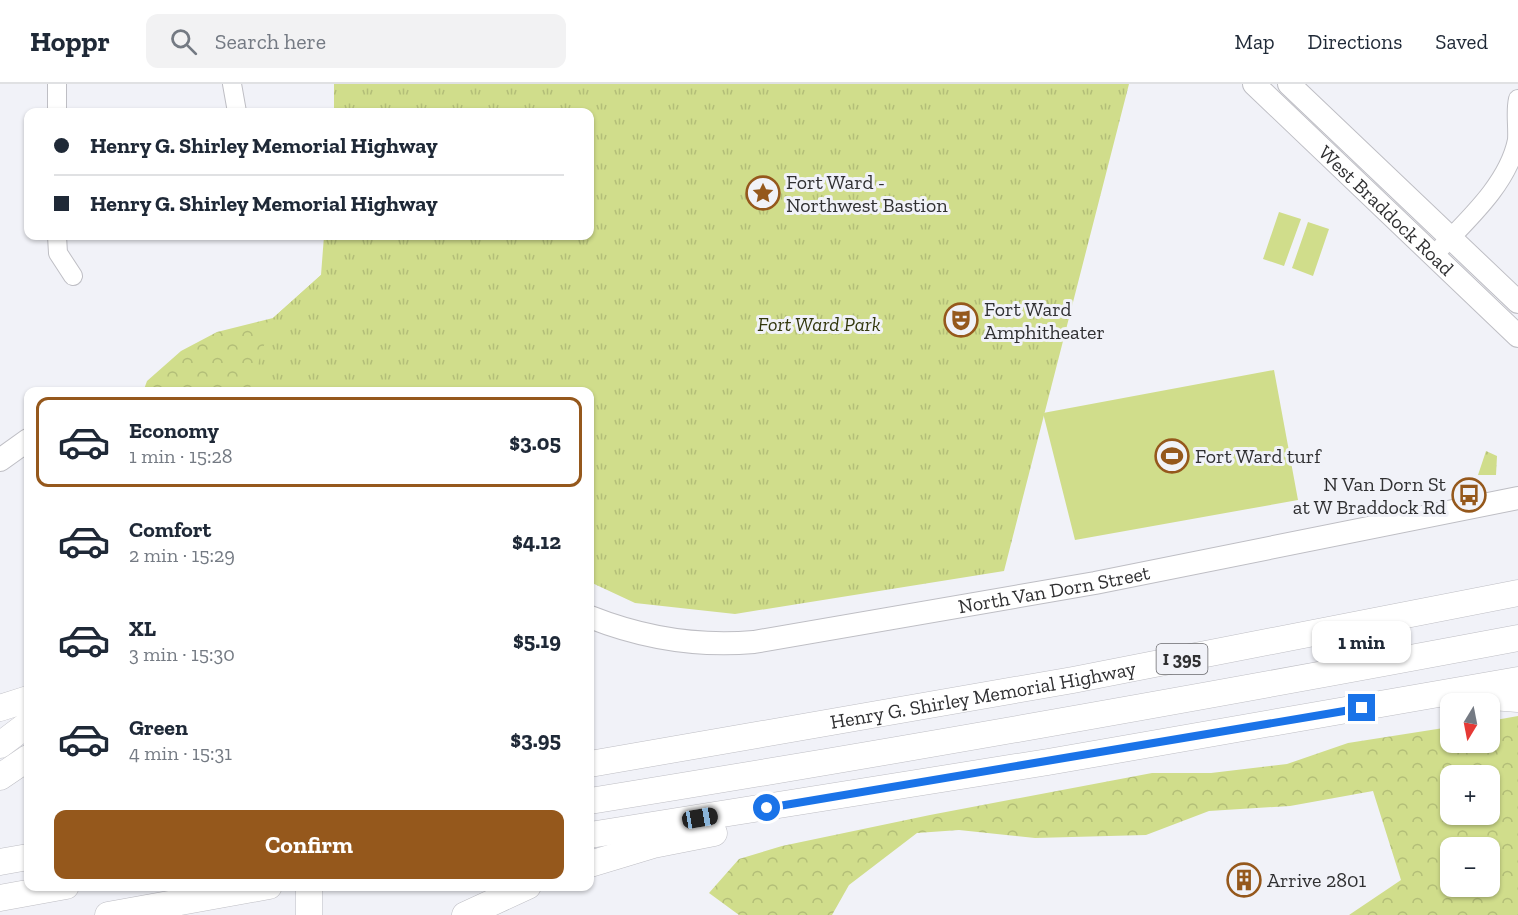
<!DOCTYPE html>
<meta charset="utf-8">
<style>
body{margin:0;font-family:"Zilla Slab",serif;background:#f2f2f3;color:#1f2937;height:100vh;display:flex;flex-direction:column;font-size:22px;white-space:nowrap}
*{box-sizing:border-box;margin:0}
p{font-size:20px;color:#747a83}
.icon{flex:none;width:33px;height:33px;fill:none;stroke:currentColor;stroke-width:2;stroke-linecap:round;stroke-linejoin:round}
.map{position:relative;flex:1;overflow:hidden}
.side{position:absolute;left:24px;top:303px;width:570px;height:504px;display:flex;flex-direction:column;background:#fff;border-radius:12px;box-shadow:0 2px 4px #0004}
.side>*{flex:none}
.top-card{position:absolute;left:24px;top:24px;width:570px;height:132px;border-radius:12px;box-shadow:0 2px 4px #0004;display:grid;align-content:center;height:132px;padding:0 30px;background:#fff}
.needle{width:39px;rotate:190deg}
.fabs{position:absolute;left:1440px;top:609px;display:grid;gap:12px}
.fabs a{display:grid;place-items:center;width:60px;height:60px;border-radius:12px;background:#fff;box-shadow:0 2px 4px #0004;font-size:30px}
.end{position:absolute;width:27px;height:27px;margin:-14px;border:8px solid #1a73e8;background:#fff;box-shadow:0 0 0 3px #fff}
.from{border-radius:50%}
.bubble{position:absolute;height:42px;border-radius:12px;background:#fff;box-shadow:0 2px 4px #0004;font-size:20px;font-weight:800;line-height:42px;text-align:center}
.car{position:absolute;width:18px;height:36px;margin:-18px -9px;border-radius:8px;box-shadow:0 0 4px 2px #0007;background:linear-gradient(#222 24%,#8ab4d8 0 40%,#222 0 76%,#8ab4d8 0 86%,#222 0)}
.top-card b{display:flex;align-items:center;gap:21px;height:57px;font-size:22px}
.top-card b+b{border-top:2px solid #e0e1e3}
.top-card i{width:15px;height:15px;background:#1f2937}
ul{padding:10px 0 0;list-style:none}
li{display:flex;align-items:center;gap:18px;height:90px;margin:0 12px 9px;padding:0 18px;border:3px solid transparent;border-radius:12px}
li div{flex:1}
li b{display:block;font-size:22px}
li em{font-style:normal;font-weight:800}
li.on{border-color:#95581c}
li>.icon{width:54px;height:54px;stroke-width:1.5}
.primary-button{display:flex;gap:12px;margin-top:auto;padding:12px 30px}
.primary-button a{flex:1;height:69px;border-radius:12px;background:#95581c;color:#fff;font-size:24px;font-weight:800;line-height:69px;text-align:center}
header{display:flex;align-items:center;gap:36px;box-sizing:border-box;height:84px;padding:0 30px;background:#fff;border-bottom:2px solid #e0e1e3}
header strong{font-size:28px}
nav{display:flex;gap:33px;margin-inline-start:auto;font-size:21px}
.search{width:420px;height:54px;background:#f2f2f3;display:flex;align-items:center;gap:15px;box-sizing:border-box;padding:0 21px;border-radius:12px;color:#747a83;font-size:22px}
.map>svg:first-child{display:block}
.grass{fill:#d0dd8b}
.forest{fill:url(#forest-crowns);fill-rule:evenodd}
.park{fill:url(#park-tufts)}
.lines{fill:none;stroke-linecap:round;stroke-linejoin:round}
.minor-casing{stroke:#bebec4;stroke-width:20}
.major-casing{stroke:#bebec4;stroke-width:24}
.highway-casing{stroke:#bebec4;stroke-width:27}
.minor{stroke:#fff;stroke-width:18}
.major{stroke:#fff;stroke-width:22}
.highway{stroke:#fff;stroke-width:26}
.route{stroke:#1a73e8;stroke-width:8}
.labels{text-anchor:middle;stroke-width:6;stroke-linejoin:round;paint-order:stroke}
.shield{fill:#f1f2f8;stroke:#6a6a6d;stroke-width:1.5}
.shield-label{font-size:18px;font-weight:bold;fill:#303032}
.poi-label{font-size:20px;fill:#303032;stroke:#f1f2f8;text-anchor:start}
.street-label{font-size:20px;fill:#303032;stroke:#f1f2f8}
.park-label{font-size:20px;font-style:italic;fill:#32370d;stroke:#f1f2f8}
</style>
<header>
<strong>Hoppr</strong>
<div class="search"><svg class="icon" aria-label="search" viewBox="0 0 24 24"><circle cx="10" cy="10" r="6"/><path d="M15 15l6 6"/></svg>Search here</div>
<nav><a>Map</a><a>Directions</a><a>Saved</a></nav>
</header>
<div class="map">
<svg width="1518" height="831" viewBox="0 0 1518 831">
<defs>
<pattern id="forest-crowns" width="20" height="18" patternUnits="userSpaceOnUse" patternTransform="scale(1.5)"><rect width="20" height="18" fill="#d0dd8b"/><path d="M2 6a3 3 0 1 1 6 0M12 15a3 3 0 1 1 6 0" fill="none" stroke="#b3be78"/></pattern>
<pattern id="park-tufts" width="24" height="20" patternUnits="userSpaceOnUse" patternTransform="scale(1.5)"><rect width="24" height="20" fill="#d0dd8b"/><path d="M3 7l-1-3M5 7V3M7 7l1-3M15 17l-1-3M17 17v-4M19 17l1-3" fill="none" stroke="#b3be78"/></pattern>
</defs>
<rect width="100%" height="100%" fill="#f1f2f8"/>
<path class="grass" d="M1279,128L1301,135L1284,182L1263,175Z
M1308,138L1329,145L1313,192L1292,184Z
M1274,286L1298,416L1075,456L1043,329Z"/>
<path class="forest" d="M321,191L471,308H143L147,297L181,267L217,248L273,234Z
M1518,632V831H1349L1401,796L1373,707L1290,722L1209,727L1146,751L1035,754L959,746L917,749L849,801L832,831H739L709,809L739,775L782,762L930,731L1152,689H1211L1287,680L1348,659L1450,643V658H1490V637ZM1450,692H1490V730H1450ZM1450,764H1490V802H1450Z"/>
<path class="park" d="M334,0H1129L1004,487L735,530L635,519L590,498V308L249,307L273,234L321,191L324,152H590V28H334Z
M1486,367L1497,372L1496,391H1478Z"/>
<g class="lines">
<defs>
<path id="minor" d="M232,0L237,28
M57,28V0
M57,152L58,169L73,192
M1434,171C1465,138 1508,101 1517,56C1518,42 1515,28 1518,15"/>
<g id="major">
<path id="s1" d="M1254,0L1518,252"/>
<path d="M1289,0L1518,218"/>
<path d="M0,376L28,356"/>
<path id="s2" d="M590,533C643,554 696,563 754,558L1095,499L1518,414"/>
</g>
<g id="highway">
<path d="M1479,612L1518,615"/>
<path d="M0,624L28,615"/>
<path d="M0,661L28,640"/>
<path id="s3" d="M590,680L1073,596L1518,509"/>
<path d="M0,693L28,674"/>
<path d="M590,717C900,667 1209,612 1518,554"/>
<path d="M590,751L1048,678L1518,596"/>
<path d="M0,778L28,773"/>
<path d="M590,780L653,761L714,749"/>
<path d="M0,814L66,802"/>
<path d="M108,831L269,802"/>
<path d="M309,831V802"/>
<path d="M465,831L528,802"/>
</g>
</defs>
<use href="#minor" class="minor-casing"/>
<use href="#major" class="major-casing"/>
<use href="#highway" class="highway-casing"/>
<use href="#minor" class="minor"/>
<use href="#major" class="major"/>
<use href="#highway" class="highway"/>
</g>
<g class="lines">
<path class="route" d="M767,724L1362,624"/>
</g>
<defs>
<symbol id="sight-ring" viewBox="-11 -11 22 22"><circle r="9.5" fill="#f1f2f8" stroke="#95581c" stroke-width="1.5"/><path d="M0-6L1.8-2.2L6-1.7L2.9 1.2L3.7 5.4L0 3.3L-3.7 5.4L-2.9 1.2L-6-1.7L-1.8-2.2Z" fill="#95581c"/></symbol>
<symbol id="theatre-ring" viewBox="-11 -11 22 22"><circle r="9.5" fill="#f1f2f8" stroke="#95581c" stroke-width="1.5"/><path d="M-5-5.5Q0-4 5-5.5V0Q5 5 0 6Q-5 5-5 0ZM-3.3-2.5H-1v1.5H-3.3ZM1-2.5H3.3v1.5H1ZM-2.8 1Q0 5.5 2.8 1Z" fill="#95581c"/></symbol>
<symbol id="stadium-ring" viewBox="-11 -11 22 22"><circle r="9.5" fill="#f1f2f8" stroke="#95581c" stroke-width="1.5"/><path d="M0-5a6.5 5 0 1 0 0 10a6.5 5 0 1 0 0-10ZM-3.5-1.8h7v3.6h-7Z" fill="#95581c"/></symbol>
<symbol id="bus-ring" viewBox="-11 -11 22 22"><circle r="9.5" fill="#f1f2f8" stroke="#95581c" stroke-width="1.5"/><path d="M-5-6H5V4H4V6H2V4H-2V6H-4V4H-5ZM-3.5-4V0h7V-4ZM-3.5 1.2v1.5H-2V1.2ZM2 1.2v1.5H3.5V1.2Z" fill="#95581c"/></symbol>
<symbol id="building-ring" viewBox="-11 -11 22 22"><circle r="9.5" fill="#f1f2f8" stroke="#95581c" stroke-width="1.5"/><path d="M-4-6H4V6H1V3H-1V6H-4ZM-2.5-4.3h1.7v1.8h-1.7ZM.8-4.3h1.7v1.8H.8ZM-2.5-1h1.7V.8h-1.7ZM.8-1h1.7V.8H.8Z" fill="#95581c"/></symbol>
</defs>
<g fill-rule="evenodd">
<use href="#sight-ring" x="744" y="90" width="38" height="38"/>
<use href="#theatre-ring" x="942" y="217" width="38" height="38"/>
<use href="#stadium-ring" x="1153" y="353" width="38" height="38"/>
<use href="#bus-ring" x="1450" y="392" width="38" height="38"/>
<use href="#building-ring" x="1225" y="777" width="38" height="38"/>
</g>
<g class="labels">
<rect class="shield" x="1156.5" y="560" width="51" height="30" rx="4.5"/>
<g class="shield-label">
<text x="1182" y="581">I 395</text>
</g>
<g class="poi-label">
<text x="786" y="105">Fort Ward -<tspan x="786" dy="23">Northwest Bastion</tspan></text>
<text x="984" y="232">Fort Ward<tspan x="984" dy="23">Amphitheater</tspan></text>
<text x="1195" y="379">Fort Ward turf</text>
<text x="1446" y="407" text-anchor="end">N Van Dorn St<tspan x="1446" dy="23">at W Braddock Rd</tspan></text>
<text x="1267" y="803">Arrive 2801</text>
</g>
<g class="street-label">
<text dy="7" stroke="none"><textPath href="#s1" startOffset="183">West Braddock Road</textPath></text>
<text dy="7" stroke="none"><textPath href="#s2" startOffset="472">North Van Dorn Street</textPath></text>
<text dy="7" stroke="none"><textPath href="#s3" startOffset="399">Henry G. Shirley Memorial Highway</textPath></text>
</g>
<g class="park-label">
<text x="819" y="247">Fort Ward Park</text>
</g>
</g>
</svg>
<div class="fabs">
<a><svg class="needle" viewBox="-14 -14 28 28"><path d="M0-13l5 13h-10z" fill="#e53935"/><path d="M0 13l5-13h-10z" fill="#747a83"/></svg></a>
<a>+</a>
<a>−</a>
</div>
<i class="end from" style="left:767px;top:724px"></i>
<i class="end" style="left:1362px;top:624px"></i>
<div class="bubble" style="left:1312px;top:537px;width:99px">1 min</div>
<i class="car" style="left:700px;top:734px;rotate:81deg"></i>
<div class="top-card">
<b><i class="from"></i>Henry G. Shirley Memorial Highway</b>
<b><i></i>Henry G. Shirley Memorial Highway</b>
</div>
<section class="side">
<ul>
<li class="on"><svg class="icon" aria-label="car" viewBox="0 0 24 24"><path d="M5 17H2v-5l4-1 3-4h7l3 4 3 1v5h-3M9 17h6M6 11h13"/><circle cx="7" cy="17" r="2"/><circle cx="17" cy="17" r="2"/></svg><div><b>Economy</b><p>1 min · 15:28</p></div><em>$3.05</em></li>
<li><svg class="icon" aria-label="car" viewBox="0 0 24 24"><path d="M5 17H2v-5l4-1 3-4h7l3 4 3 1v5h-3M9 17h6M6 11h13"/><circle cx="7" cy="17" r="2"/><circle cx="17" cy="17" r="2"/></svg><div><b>Comfort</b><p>2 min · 15:29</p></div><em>$4.12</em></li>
<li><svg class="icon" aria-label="car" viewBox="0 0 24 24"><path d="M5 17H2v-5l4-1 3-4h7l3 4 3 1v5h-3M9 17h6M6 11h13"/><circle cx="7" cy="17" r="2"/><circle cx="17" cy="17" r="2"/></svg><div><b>XL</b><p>3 min · 15:30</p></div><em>$5.19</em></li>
<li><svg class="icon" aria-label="car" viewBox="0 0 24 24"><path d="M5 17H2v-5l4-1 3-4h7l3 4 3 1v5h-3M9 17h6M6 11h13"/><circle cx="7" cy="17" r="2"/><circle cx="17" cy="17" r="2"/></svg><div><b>Green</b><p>4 min · 15:31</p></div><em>$3.95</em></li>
</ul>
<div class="primary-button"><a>Confirm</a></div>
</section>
</div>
